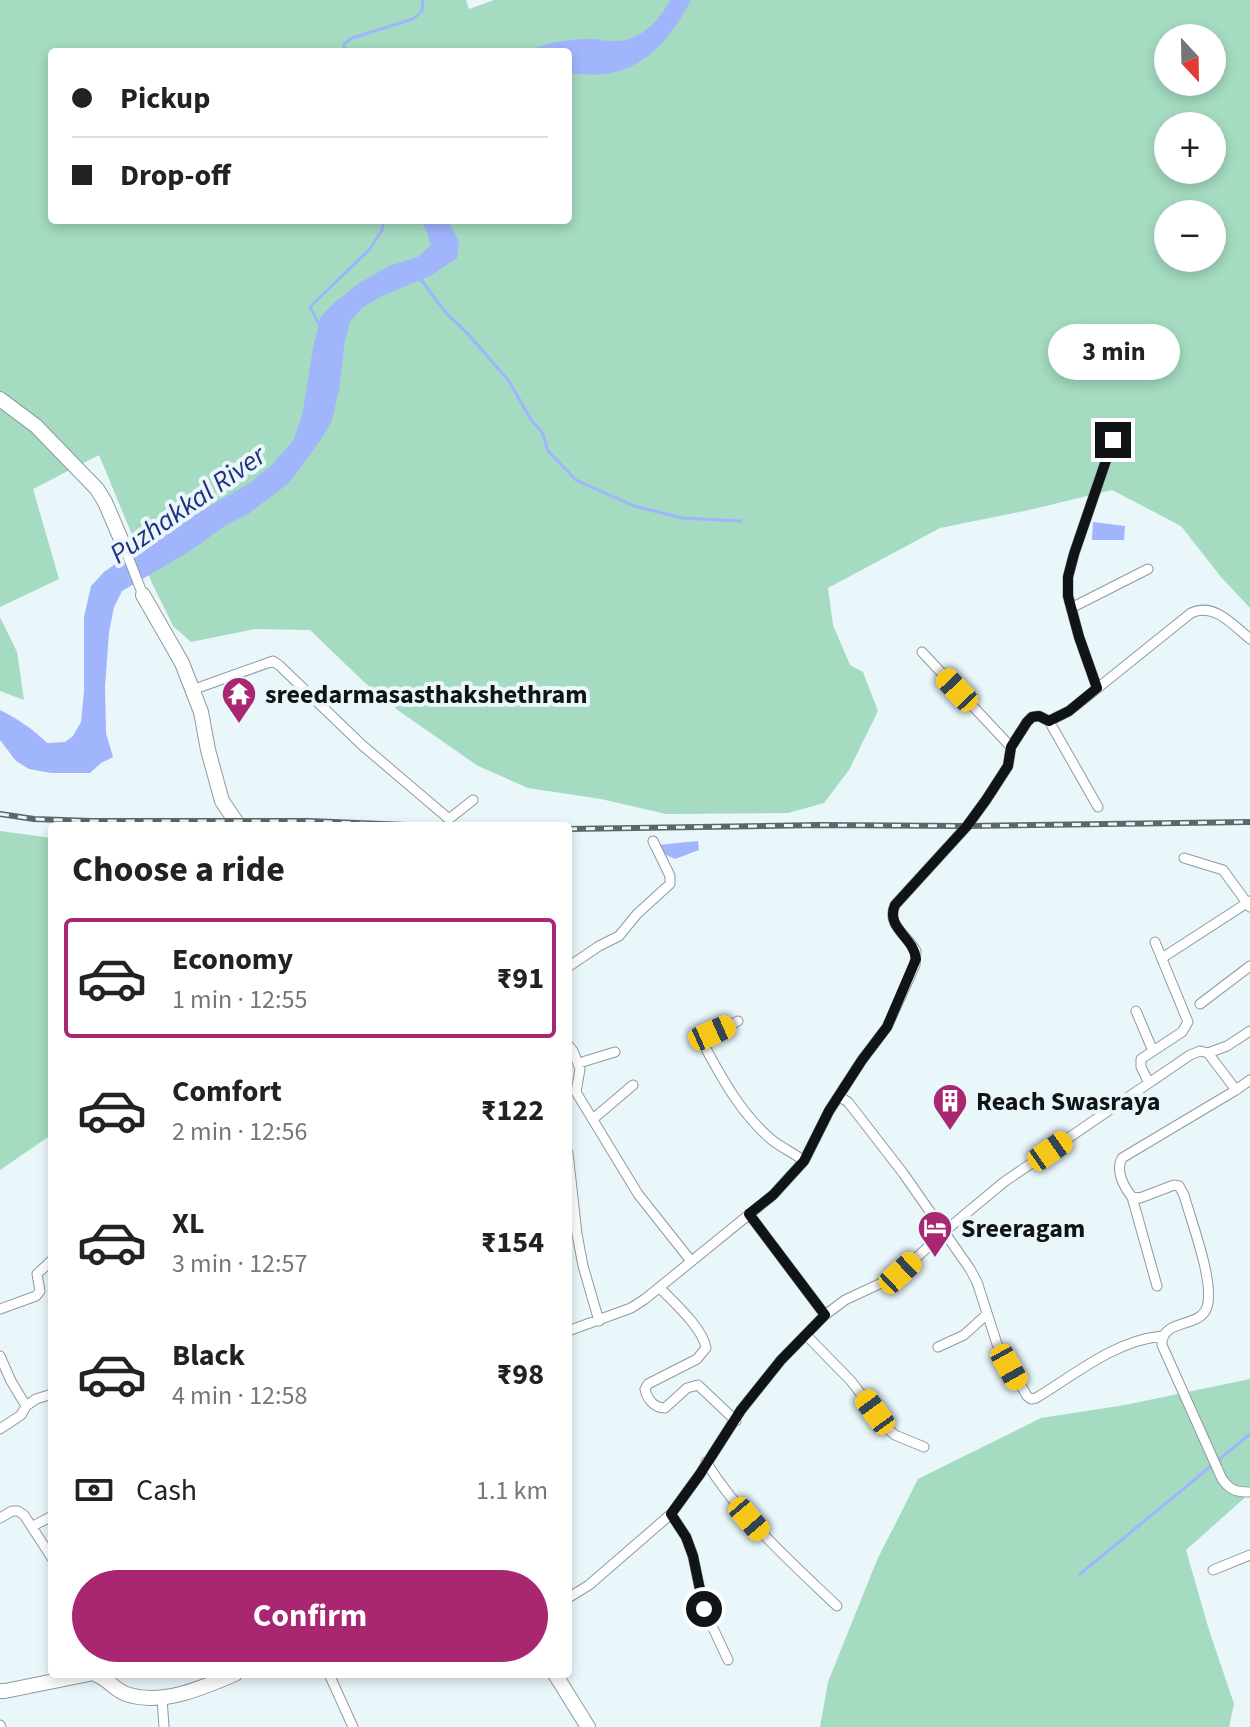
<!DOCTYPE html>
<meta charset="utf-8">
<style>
body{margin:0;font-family:"Source Sans 3",sans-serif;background:#f6f6f6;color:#222;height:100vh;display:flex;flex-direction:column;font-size:30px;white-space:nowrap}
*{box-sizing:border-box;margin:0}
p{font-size:26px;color:#767676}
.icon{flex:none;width:44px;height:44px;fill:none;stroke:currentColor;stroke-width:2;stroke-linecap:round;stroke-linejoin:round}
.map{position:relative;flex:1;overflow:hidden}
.sheet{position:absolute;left:48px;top:822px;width:524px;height:856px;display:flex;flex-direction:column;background:#fff;border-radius:8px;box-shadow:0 4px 12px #0003}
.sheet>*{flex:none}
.top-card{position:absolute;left:48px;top:48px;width:524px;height:176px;border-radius:8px;box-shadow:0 4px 12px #0003;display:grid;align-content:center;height:176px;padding:0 24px;background:#fff}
.needle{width:52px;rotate:158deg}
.buttons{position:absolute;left:1154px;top:24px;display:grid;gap:16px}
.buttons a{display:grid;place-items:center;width:72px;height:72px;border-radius:50%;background:#fff;box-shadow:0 4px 12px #0003;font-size:40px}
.end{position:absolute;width:36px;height:36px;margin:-18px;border:10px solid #101416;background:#fff;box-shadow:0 0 0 4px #fff}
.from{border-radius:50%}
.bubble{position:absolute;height:56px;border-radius:28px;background:#fff;box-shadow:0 4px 12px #0003;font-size:26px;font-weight:700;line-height:56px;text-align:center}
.car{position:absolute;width:24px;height:48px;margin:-24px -12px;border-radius:10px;box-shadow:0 0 6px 2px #0007;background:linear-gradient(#f5c518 24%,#345 0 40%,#f5c518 0 76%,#345 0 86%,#f5c518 0)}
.top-card b{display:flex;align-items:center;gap:28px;height:76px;font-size:30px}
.top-card b+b{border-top:2px solid #e0e0e0}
.top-card i{width:20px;height:20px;background:#222}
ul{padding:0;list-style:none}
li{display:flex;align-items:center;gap:24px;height:120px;margin:0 16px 12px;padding:0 8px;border:4px solid transparent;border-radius:8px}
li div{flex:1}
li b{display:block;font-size:30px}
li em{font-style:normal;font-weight:700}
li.on{border-color:#a92671}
li>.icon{width:72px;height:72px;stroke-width:1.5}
h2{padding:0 24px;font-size:36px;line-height:96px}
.pay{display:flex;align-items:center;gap:20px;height:88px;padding:0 24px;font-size:30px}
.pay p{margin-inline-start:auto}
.primary-button{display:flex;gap:16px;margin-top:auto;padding:16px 24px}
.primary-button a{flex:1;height:92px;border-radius:48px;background:#a92671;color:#fff;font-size:32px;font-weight:700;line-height:92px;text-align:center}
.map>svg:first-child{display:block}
.green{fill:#a4dbc1;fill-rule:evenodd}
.water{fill:#a0b5fc}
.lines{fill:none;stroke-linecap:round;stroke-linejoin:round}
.stream{stroke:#a0b5fc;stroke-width:3}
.street-casing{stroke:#8f9b9f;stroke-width:11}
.secondary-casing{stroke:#8f9b9f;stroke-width:16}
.street{stroke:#fff;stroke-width:9}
.secondary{stroke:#fff;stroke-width:14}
.rail-casing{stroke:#5e6668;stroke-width:6}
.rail{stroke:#e9f6fa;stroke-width:3;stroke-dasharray:9;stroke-linecap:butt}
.route{stroke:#101416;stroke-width:10}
.labels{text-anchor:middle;stroke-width:8;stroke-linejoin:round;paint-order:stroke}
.poi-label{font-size:26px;font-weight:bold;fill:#101416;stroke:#e9f6fa;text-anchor:start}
.water-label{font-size:28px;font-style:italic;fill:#23307f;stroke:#e9f6fa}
</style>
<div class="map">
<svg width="1250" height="1727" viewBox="0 0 1250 1727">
<rect width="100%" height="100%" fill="#e9f6fa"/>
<path class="green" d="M0,0H466L469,9L494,0H1250V608L1221,577L1181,526L1112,490L1029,510L940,528L828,588L833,625L850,665L863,672L878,711L849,770L824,803L788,813L666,814L601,799L528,788L478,766L399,711L363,681L310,630L255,629L191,642L173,626L152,583L99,455L33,489L59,579L0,607ZM1168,38H1212V82H1168ZM52,52H568V220H52ZM1168,126H1212V170H1168ZM1168,214H1212V258H1168Z
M0,617L17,652L24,700L0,691Z
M0,831L52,838V1133L51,1135L0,1170Z
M1250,1379V1493L1186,1550L1209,1630L1234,1704L1229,1727H820L828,1682L877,1560L918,1479L1041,1418L1125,1405Z"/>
<path class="water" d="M670,0H691C672,35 650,66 607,74C594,76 581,73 568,74V52H523C545,43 567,39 592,39C598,39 604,41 611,41C638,43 659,22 670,0Z
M420,220H447L459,241L457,258L432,275L380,297L362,308L350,322L345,340L339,390L332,420L322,438L289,483L248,514L226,525L190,551L122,591L114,607L109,632L105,687L106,733L113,757L101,763L90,773H51L29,769L16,761L0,740V710C18,719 33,729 47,743L65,742L73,736L81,722L84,692V617L91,586L104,572L118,562L180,523L250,483L271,466L293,441L302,416L313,348L321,316L334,303L358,284L389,266L418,257L431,245L426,230Z
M1093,522L1125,526L1124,540H1092Z
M698,841L699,850L675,859L660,852L657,845Z"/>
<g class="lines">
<path class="stream" d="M344,52V44L352,38L413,19L422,11L423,0
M419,277L446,313L468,334L509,381L531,420L542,432L548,451L576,480L634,506L682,518L741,521
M320,326L310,307L369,250L382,230L384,220
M1080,1574L1250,1434"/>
<defs>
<path id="street" d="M123,544L143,595
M1071,608L1148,569
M922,652L1011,747
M1097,688L1079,637L1068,596V577L1074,554L1113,440
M192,690L273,661L280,666L362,745L449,819L473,800
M1049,721L1098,807
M1184,858L1223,870L1250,907
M1162,958L1250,901
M568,967L599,946L619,936L637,914L670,884V876L653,841
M1200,1004L1250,966
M1136,1011L1153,1051
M738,1021L706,1038L704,1041L705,1047C723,1080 742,1115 772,1140C782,1148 794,1153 804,1161
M568,1045L573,1051L580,1069L576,1092L638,1194L691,1261
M1208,1053L1227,1046L1250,1031
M579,1063L615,1052
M1149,1083L1141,1067V1059L1182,1032L1188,1022L1155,942
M1236,1090L1122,1158C1115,1171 1124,1187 1132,1197L1140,1198L1174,1185L1179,1186L1184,1195C1191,1221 1215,1283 1207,1307C1200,1329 1161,1318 1162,1345L1222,1479C1231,1491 1236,1492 1250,1492
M840,1097L848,1102L903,1173L970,1269L977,1282L997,1344L1027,1396L1031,1399L1036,1398C1076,1374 1114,1341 1162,1336
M593,1119L633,1085
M568,1153L577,1234L583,1266L599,1321
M1132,1197L1157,1286
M749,1214L825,1315
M660,1288C674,1303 703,1328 706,1348L697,1359L648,1384L645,1389C647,1399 654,1408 665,1408L687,1388L698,1385L736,1421
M0,1309L36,1296L40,1291L37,1274L52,1260
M568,1331L631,1308L645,1299L773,1195L804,1161L829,1111L862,1060L887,1027L915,965L916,951C907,935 886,925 895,905L967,826L986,800L1008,766L1011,747L1027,722L1032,717L1039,716L1049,721L1069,711L1191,613C1214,602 1233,625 1250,639
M806,1335L851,1381L888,1429L895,1435L924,1447
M938,1347L964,1335L986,1315
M0,1356L11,1381L26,1406L21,1415L0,1429
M26,1406L36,1399L52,1394
M706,1462C741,1518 790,1561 837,1606
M671,1514L686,1537L693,1556L704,1609L728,1660
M0,1518L12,1511H18L24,1515L52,1558
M33,1526L52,1516
M1213,1570L1250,1555
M568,1598L589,1585L671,1514L700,1474L741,1410L781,1360L825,1315L845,1300L890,1279L900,1273L945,1231L1004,1182L1190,1055L1200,1051L1208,1053L1236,1090L1250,1080
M329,1674L353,1727
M162,1698L164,1727
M0,1725L1,1727"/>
<path id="secondary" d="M0,399L36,426L97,489L105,502L123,544
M143,595L182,663L201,712L208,750L222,801L239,826
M95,1674C108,1679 115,1690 126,1694C162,1706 202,1688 235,1674
M555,1674L588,1727
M0,1691H5L89,1674"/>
</defs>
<use href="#street" class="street-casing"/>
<use href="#secondary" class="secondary-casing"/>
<use href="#street" class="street"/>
<use href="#secondary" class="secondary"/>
<defs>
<path id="rail" d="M0,814L34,819L90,821H309L429,826
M568,829L819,825L967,826L1250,822"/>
</defs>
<use href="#rail" class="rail-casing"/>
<use href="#rail" class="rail"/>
</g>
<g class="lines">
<path class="route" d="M704,1609L693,1556L686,1537L671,1514L700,1474L741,1410L781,1360L825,1315L749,1214L773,1195L804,1161L829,1111L862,1060L887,1027L916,959C914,937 885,928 895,905L967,826L986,800L1008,766L1011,747L1027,722L1032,717L1039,716L1049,721L1069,711L1097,688L1079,637L1068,596V577L1074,554L1113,440"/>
</g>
<defs>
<symbol id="temple-pin" viewBox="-11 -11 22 30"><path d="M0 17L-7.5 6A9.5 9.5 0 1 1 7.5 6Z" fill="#a92671" stroke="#e9f6fa"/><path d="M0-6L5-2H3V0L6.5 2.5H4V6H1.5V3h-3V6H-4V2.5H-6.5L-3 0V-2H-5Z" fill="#fff"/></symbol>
<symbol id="building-pin" viewBox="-11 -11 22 30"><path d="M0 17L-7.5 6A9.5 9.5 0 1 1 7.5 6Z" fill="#a92671" stroke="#e9f6fa"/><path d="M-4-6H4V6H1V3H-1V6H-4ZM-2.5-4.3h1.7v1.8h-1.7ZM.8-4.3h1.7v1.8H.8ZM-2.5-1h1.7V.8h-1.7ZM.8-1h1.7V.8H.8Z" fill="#fff"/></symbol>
<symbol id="hotel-pin" viewBox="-11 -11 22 30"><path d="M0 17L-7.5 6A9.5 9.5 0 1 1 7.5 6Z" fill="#a92671" stroke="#e9f6fa"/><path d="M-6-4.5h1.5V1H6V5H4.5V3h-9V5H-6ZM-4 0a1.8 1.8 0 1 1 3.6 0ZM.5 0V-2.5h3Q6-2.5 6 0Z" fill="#fff"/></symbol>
</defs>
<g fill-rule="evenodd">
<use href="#temple-pin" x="219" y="674" width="40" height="54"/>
<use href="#building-pin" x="930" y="1081" width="40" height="54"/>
<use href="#hotel-pin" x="915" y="1208" width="40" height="54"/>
</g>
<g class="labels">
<g class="poi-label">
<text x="265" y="703">sreedarmasasthakshethram</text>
<text x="976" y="1110">Reach Swasraya</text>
<text x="961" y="1237">Sreeragam</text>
</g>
<g class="water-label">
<text transform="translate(187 504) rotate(-35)" y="10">Puzhakkal River</text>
</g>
</g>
</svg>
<div class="buttons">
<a><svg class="needle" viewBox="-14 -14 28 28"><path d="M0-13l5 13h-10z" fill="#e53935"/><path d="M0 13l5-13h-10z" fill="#767676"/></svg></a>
<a>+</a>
<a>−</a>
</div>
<i class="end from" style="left:704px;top:1609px"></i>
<i class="end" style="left:1113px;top:440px"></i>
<div class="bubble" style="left:1048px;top:324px;width:132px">3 min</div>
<i class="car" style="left:957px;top:690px;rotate:317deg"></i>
<i class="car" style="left:712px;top:1033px;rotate:66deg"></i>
<i class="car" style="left:1050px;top:1151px;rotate:55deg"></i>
<i class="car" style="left:900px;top:1273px;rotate:47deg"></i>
<i class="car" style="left:1009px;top:1367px;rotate:151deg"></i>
<i class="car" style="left:875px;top:1412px;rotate:324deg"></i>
<i class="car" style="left:749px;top:1519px;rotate:139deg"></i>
<div class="top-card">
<b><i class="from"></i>Pickup</b>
<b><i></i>Drop-off</b>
</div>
<section class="sheet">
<h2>Choose a ride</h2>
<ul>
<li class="on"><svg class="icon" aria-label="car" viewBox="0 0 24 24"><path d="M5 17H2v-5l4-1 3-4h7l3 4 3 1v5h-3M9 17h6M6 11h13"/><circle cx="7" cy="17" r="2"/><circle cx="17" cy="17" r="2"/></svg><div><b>Economy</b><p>1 min · 12:55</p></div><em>₹91</em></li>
<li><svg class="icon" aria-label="car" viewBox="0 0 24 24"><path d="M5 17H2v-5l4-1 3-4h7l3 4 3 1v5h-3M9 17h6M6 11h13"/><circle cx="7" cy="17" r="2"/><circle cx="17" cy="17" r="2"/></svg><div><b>Comfort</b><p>2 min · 12:56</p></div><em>₹122</em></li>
<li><svg class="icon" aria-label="car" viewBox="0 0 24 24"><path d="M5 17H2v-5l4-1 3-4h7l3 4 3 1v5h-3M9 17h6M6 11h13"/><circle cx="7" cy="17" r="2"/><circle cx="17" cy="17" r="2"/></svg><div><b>XL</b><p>3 min · 12:57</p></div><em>₹154</em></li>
<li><svg class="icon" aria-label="car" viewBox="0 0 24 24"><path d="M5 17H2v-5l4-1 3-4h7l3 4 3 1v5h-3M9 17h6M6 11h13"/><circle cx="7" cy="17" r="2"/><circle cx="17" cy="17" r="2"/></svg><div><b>Black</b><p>4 min · 12:58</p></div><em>₹98</em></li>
</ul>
<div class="pay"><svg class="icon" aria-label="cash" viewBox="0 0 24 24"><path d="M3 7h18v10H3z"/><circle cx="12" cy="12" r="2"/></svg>Cash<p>1.1 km</p></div>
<div class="primary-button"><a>Confirm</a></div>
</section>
</div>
